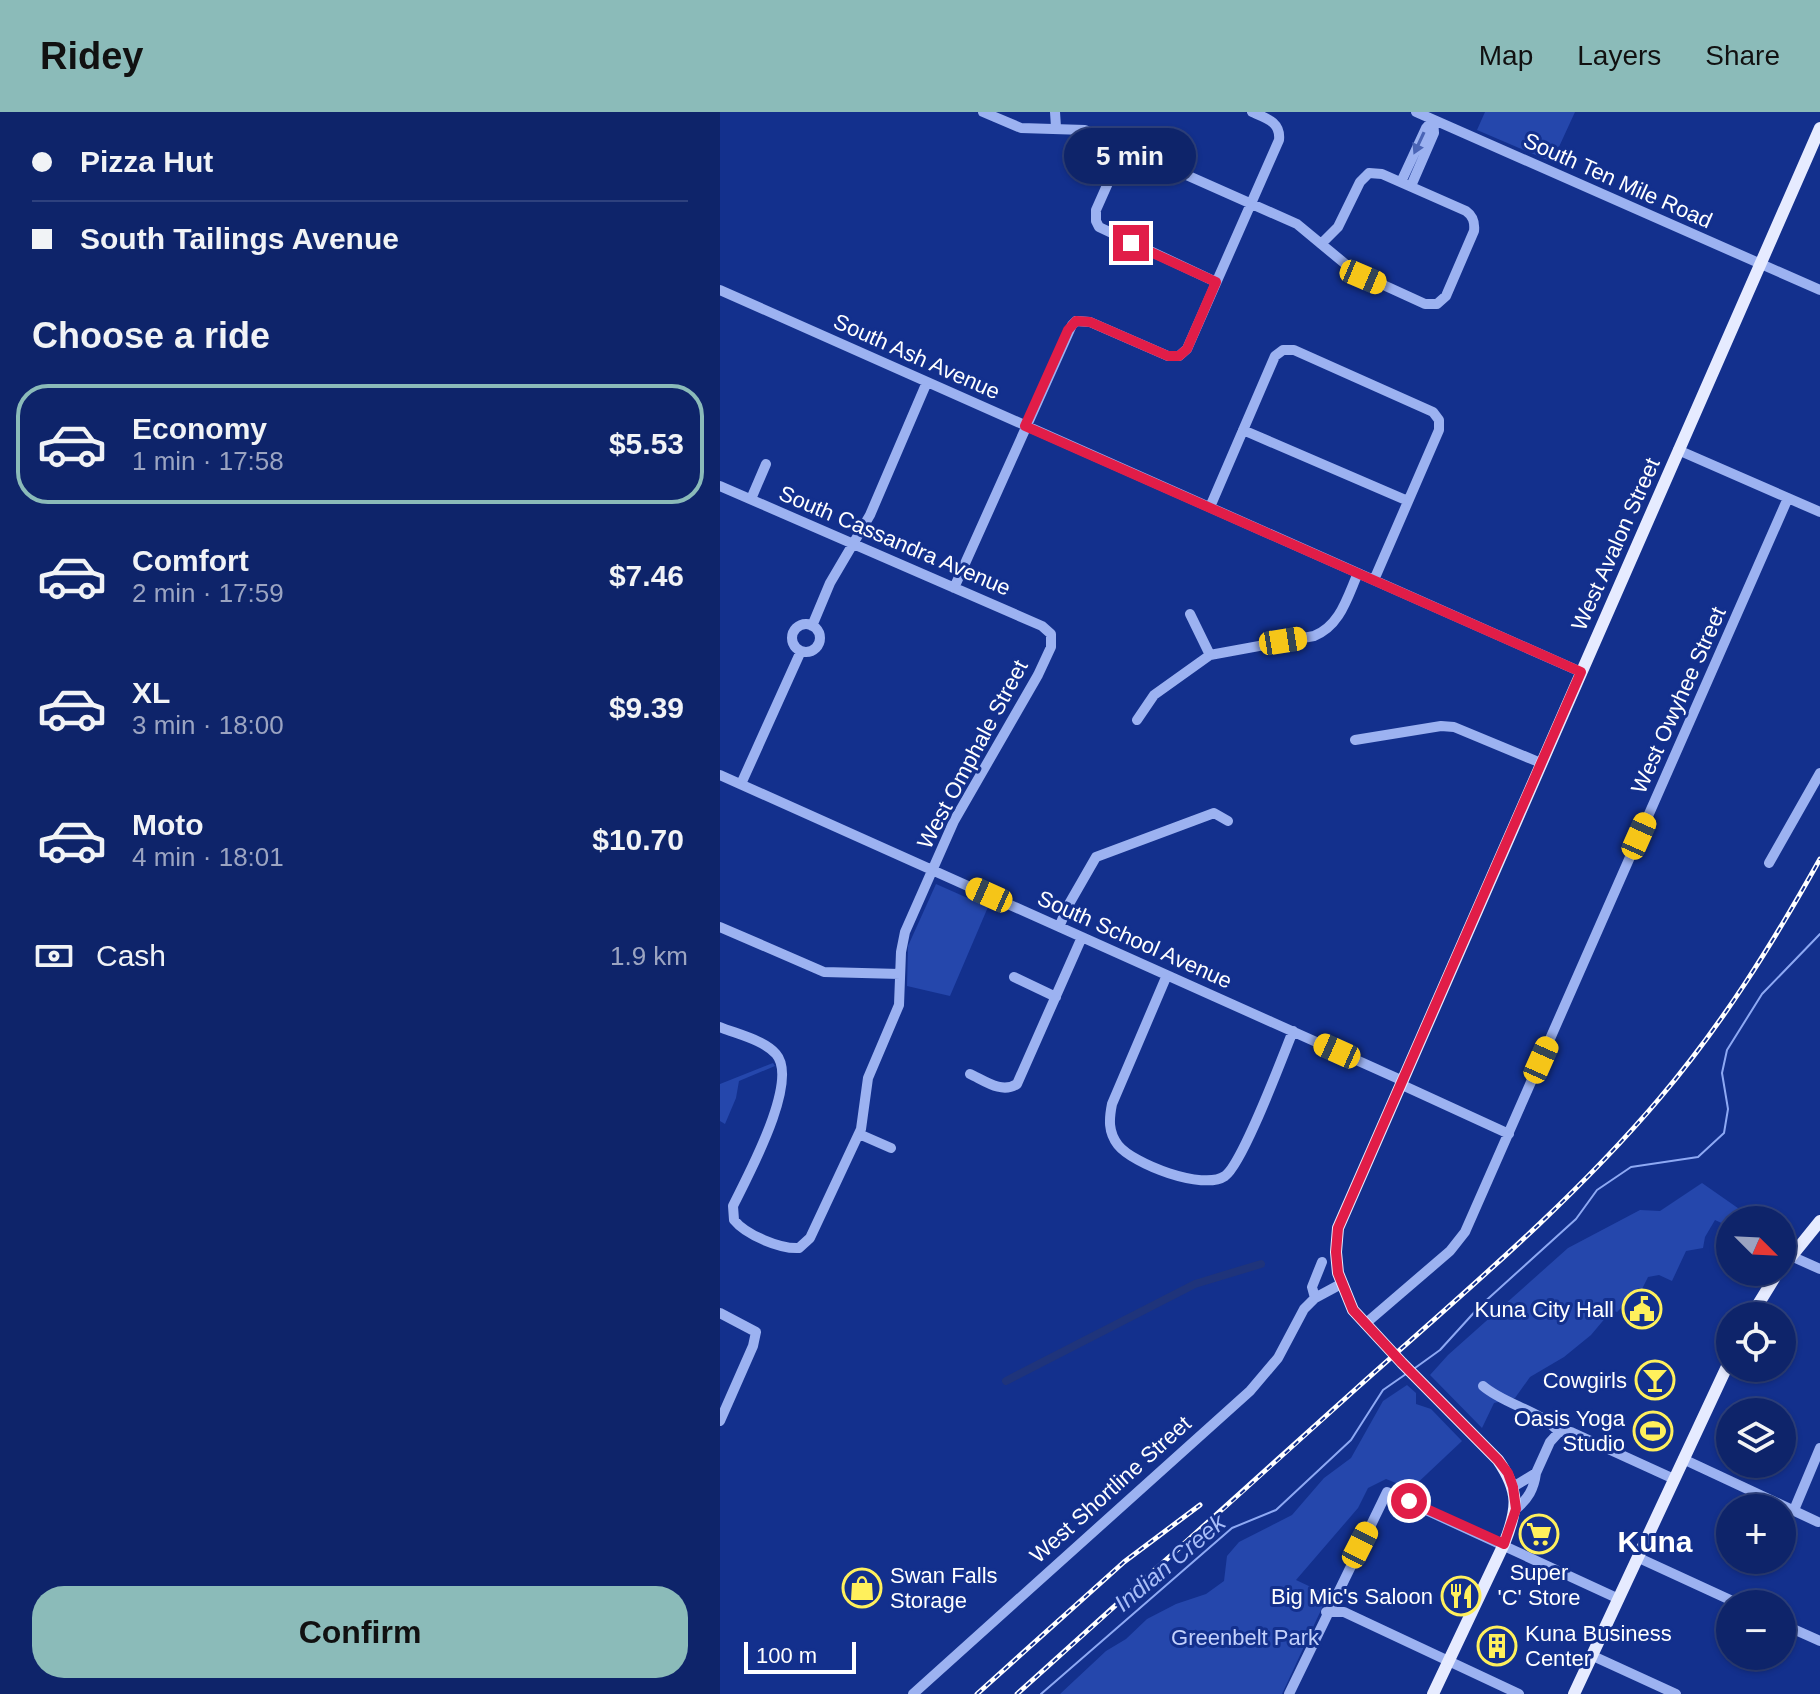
<!DOCTYPE html>
<meta charset="utf-8">
<style>
body{margin:0;font-family:Helvetica,sans-serif;background:#1c3072;color:#f1f3f6;height:100vh;display:flex;flex-direction:column;font-size:30px;white-space:nowrap}
*{box-sizing:border-box;margin:0}
p{font-size:26px;color:#9ba4c1}
.icon{flex:none;width:44px;height:44px;fill:none;stroke:currentColor;stroke-width:2;stroke-linecap:round;stroke-linejoin:round}
.map{position:relative;flex:1;overflow:hidden}
.details{display:flex;flex-direction:column;background:#0e246a;width:720px}
.details>*{flex:none}
.guide{display:grid;align-content:center;height:176px;padding:0 32px;background:#0e246a}
.needle{width:52px;rotate:114deg}
.fabs{position:absolute;left:996px;top:1094px;display:grid;gap:16px}
.fabs a{display:grid;place-items:center;width:80px;height:80px;border-radius:50%;background:#0e246a;box-shadow:0 2px 6px #0004,0 0 0 2px #2e417e;font-size:40px}
.scale{position:absolute;left:24px;bottom:20px;width:112px;box-sizing:border-box;padding-left:8px;border:4px solid #fff;border-top:0;font-size:22px;line-height:28px;white-space:nowrap;color:#fff;-webkit-text-stroke:6px #13308d;paint-order:stroke}
.end{position:absolute;width:36px;height:36px;margin:-18px;border:10px solid #e11d48;background:#fff;box-shadow:0 0 0 4px #fff}
.from{border-radius:50%}
.bubble{position:absolute;height:56px;border-radius:28px;background:#0e246a;box-shadow:0 2px 6px #0004,0 0 0 2px #2e417e;font-size:26px;font-weight:800;line-height:56px;text-align:center}
.car{position:absolute;width:24px;height:48px;margin:-24px -12px;border-radius:10px;box-shadow:0 0 6px 2px #0007;background:linear-gradient(#f5c518 24%,#345 0 40%,#f5c518 0 76%,#345 0 86%,#f5c518 0)}
.guide b{display:flex;align-items:center;gap:28px;height:76px;font-size:30px}
.guide b+b{border-top:2px solid #2e417e}
.guide i{width:20px;height:20px;background:#f1f3f6}
ul{padding:0;list-style:none}
li{display:flex;align-items:center;gap:24px;height:120px;margin:0 16px 12px;padding:0 16px;border:4px solid transparent;border-radius:32px}
li div{flex:1}
li b{display:block;font-size:30px}
li em{font-style:normal;font-weight:800}
li.current{border-color:#8bbbb9}
li>.icon{width:72px;height:72px;stroke-width:1.5}
h2{padding:0 32px;font-size:36px;line-height:96px}
.pay{display:flex;align-items:center;gap:20px;height:88px;padding:0 32px;font-size:30px}
.pay p{margin-inline-start:auto}
.button{display:flex;gap:16px;margin-top:auto;padding:16px 32px}
.button a{flex:1;height:92px;border-radius:32px;background:#8bbbb9;color:#111;font-size:32px;font-weight:800;line-height:92px;text-align:center}
header{display:flex;align-items:center;gap:48px;box-sizing:border-box;height:112px;padding:0 40px;background:#8bbbb9;color:#111}
header strong{font-size:38px}
nav{display:flex;gap:44px;margin-inline-start:auto;font-size:28px}
main{display:flex;flex:1;min-height:0}
.map>svg:first-child{display:block}
.green{fill:#2547ac}
.lines{fill:none;stroke-linecap:round;stroke-linejoin:round}
.stream{stroke:#8ea9f4;stroke-width:2}
.canal{stroke:#1f347b;stroke-width:8}
.minor{stroke:#9cb2f1;stroke-width:10}
.major{stroke:#e6ebff;stroke-width:12}
.rail-casing{stroke:#fff;stroke-width:5}
.rail{stroke:#13308d;stroke-width:2;stroke-dasharray:6;stroke-linecap:butt}
.oneway{fill:#4a64b5}
.route{stroke:#e11d48;stroke-width:10}
.labels{text-anchor:middle;stroke-width:6;stroke-linejoin:round;paint-order:stroke}
.street-label{font-size:22px;fill:#fff;stroke:#13308d}
.poi-label{font-size:22px;fill:#fff;stroke:#13308d;text-anchor:end}
.park-label{font-size:22px;fill:#c3d1fc;stroke:#13308d}
.water-label{font-size:24px;font-style:italic;fill:#a8bdf8;stroke:#13308d}
.district-label{font-size:30px;font-weight:bold;fill:#fff;stroke:#13308d}
</style>
<header>
<strong>Ridey</strong>
<nav><a>Map</a><a>Layers</a><a>Share</a></nav>
</header>
<main>
<section class="details">
<div class="guide">
<b><i class="from"></i>Pizza Hut</b>
<b><i></i>South Tailings Avenue</b>
</div>
<h2>Choose a ride</h2>
<ul>
<li class="current"><svg class="icon" aria-label="car" viewBox="0 0 24 24"><path d="M5 17H2v-5l4-1 3-4h7l3 4 3 1v5h-3M9 17h6M6 11h13"/><circle cx="7" cy="17" r="2"/><circle cx="17" cy="17" r="2"/></svg><div><b>Economy</b><p>1 min · 17:58</p></div><em>$5.53</em></li>
<li><svg class="icon" aria-label="car" viewBox="0 0 24 24"><path d="M5 17H2v-5l4-1 3-4h7l3 4 3 1v5h-3M9 17h6M6 11h13"/><circle cx="7" cy="17" r="2"/><circle cx="17" cy="17" r="2"/></svg><div><b>Comfort</b><p>2 min · 17:59</p></div><em>$7.46</em></li>
<li><svg class="icon" aria-label="car" viewBox="0 0 24 24"><path d="M5 17H2v-5l4-1 3-4h7l3 4 3 1v5h-3M9 17h6M6 11h13"/><circle cx="7" cy="17" r="2"/><circle cx="17" cy="17" r="2"/></svg><div><b>XL</b><p>3 min · 18:00</p></div><em>$9.39</em></li>
<li><svg class="icon" aria-label="car" viewBox="0 0 24 24"><path d="M5 17H2v-5l4-1 3-4h7l3 4 3 1v5h-3M9 17h6M6 11h13"/><circle cx="7" cy="17" r="2"/><circle cx="17" cy="17" r="2"/></svg><div><b>Moto</b><p>4 min · 18:01</p></div><em>$10.70</em></li>
</ul>
<div class="pay"><svg class="icon" aria-label="cash" viewBox="0 0 24 24"><path d="M3 7h18v10H3z"/><circle cx="12" cy="12" r="2"/></svg>Cash<p>1.9 km</p></div>
<div class="button"><a>Confirm</a></div>
</section>
<div class="map">
<svg width="1100" height="1582" viewBox="0 0 1100 1582">
<rect width="100%" height="100%" fill="#13308d"/>
<path class="green" d="M765,0H855L832,50L757,18Z
M216,772L268,795L230,884L187,874L188,834Z
M53,951L55,954L19,969L16,986L5,1012L0,1009V972Z
M982,1071L1035,1108H1010V1115L995,1108L985,1125L983,1136L966,1139L952,1169L939,1163L928,1165L922,1177L918,1176L911,1192L907,1190L897,1200L892,1198L871,1223L844,1245L810,1265L795,1286L774,1291L762,1316L710,1263L728,1243L848,1136L920,1098L940,1099Z
M687,1273L696,1281V1292L711,1297L742,1329L691,1377L666,1367L648,1376L638,1396L576,1468L608,1483L562,1582H340L386,1539L406,1527L427,1507L456,1492L486,1482L504,1469L507,1444L519,1430L572,1403L604,1366L631,1346L663,1289Z"/>
<g class="lines">
<path class="stream" d="M695,1256L720,1238L760,1194L856,1107L877,1078L911,1055L978,1045L1004,1021L1008,997L1002,961L1007,938L1042,882L1100,822
M321,1582L512,1416L556,1398L631,1328L663,1278L686,1262"/>
<path class="canal" d="M286,1269L475,1172L541,1152"/>
<path class="minor" d="M263,0L301,16L365,18L577,112L635,160L705,192H717L726,184L754,119C755,110 753,104 746,99L662,62L649,61L640,70L618,115L601,132
M335,0L336,15
M696,0L1100,178
M404,35L376,98V109L379,115L496,170
M681,70L706,16L713,8L714,21L691,74
M0,178L861,560
M523,318L688,389
M958,338L1100,400
M0,374L322,514L331,522V535L318,563L234,709L185,820L181,840L179,893L148,966L141,1017L90,1126L79,1136C60,1137 26,1123 14,1108L13,1094C27,1065 80,969 56,942C44,928 17,922 0,915
M31,387L46,352
M490,395L555,244L563,238H574L713,300L719,308V318L654,468
M234,476L352,213L356,209L370,210L448,244H459L467,237L559,28C561,10 546,6 532,0
M470,502L490,543
M72 526a14 14 0 1 1 28 0a14 14 0 1 1-28 0Z
M92,514L110,471L150,403L207,270
M417,608L434,583L490,543L594,524C620,514 627,486 638,461
M635,628L721,614L734,615L821,651
M0,663L681,968
M21,672L81,539
M1049,751L1100,661
M0,815L104,860L180,862
M339,815L349,792L376,745L494,701L508,709
M447,863L392,992C389,1007 388,1020 398,1033C413,1052 483,1079 505,1064C523,1051 562,946 573,919
M294,865L336,885
M250,962C265,969 282,982 297,972L362,825
M680,972L789,1022
M139,1022L171,1036
M1071,1144L1100,1157
M595,1186L592,1175L602,1150
M0,1201L36,1220L33,1234L0,1309
M645,1212L730,1139L745,1120L1068,386
M763,1274C785,1293 820,1298 839,1320H851L954,1367
M963,1347L1098,1410
M816,1361L830,1330L839,1320
M793,1375L816,1361C814,1377 808,1387 796,1397
M1074,1398L1100,1336
M919,1446L1019,1492
M606,1500H624L799,1582
M1062,1512L1100,1529
M873,1544L956,1582
M193,1582L530,1279L558,1246L584,1197L595,1186L621,1172
M569,1582L667,1380L899,1487"/>
<path class="major" d="M1062,1156L1100,1109
M1031,1204L1058,1160
M713,1582L784,1432C798,1397 800,1380 778,1348L682,1251L633,1198L618,1161L616,1140L618,1116L1100,16
M854,1582L1010,1248"/>
<defs>
<path id="rail" d="M257,1582L404,1450L480,1393
M297,1582C411,1480 525,1378 638,1275C741,1183 849,1093 939,987C1002,913 1053,831 1100,747"/>
</defs>
<use href="#rail" class="rail-casing"/>
<use href="#rail" class="rail"/>
</g>
<defs><path id="oneway-solid" d="M-6-.8H1V-3.2L6.5 0L1 3.2V.8H-6Z" transform="scale(2)"/></defs>
<use class="oneway" href="#oneway-solid" transform="translate(699 31) rotate(115)"/>
<g class="lines">
<path class="route" d="M411,131L496,170L467,237L459,244H448L370,210L356,209L348,218L305,314L861,560L618,1116L616,1140L618,1161L633,1198L682,1251L778,1348L788,1361L793,1375L796,1397L784,1432L689,1389"/>
</g>
<defs>
<symbol id="civic-ring" viewBox="-11 -11 22 22"><circle r="9.5" fill="#13308d" stroke="#fff05c" stroke-width="1.5"/><path d="M-.6-6.5H3V-4.5H.6V-3L4-1V1h2V6H-6V1h2V-1L-.6-3ZM-1.2 2.5V6h2.4V2.5Z" fill="#fff05c"/></symbol>
<symbol id="bar-ring" viewBox="-11 -11 22 22"><circle r="9.5" fill="#13308d" stroke="#fff05c" stroke-width="1.5"/><path d="M-6-5H6L.8 .8V4.5H3.5V6h-7V4.5H-.8V.8Z" fill="#fff05c"/></symbol>
<symbol id="stadium-ring" viewBox="-11 -11 22 22"><circle r="9.5" fill="#13308d" stroke="#fff05c" stroke-width="1.5"/><path d="M0-5a6.5 5 0 1 0 0 10a6.5 5 0 1 0 0-10ZM-3.5-1.8h7v3.6h-7Z" fill="#fff05c"/></symbol>
<symbol id="supermarket-ring" viewBox="-11 -11 22 22"><circle r="9.5" fill="#13308d" stroke="#fff05c" stroke-width="1.5"/><path d="M-6-5.5h2.5l.6 2H6L4.5 2H-2.5L-4.4-4H-6ZM-1.5 3.2a1.3 1.3 0 1 0 .1 0ZM3 3.2a1.3 1.3 0 1 0 .1 0Z" fill="#fff05c"/></symbol>
<symbol id="shop-ring" viewBox="-11 -11 22 22"><circle r="9.5" fill="#13308d" stroke="#fff05c" stroke-width="1.5"/><path d="M-5-2.5h2.3a2.7 3.5 0 0 1 5.4 0H5L5.5 6h-11ZM-1.5-2.5h3a1.5 2.3 0 0 0-3 0Z" fill="#fff05c"/></symbol>
<symbol id="restaurant-ring" viewBox="-11 -11 22 22"><circle r="9.5" fill="#13308d" stroke="#fff05c" stroke-width="1.5"/><path d="M-5-6h1v4h1v-4h1v4h1v-4h1v5L-1.5 .5V6h-2V.5L-5-1ZM5-6V6H3V1.5H1.5Q1.5-4 5-6Z" fill="#fff05c"/></symbol>
<symbol id="building-ring" viewBox="-11 -11 22 22"><circle r="9.5" fill="#13308d" stroke="#fff05c" stroke-width="1.5"/><path d="M-4-6H4V6H1V3H-1V6H-4ZM-2.5-4.3h1.7v1.8h-1.7ZM.8-4.3h1.7v1.8H.8ZM-2.5-1h1.7V.8h-1.7ZM.8-1h1.7V.8H.8Z" fill="#fff05c"/></symbol>
</defs>
<g fill-rule="evenodd">
<use href="#civic-ring" x="900" y="1175" width="44" height="44"/>
<use href="#bar-ring" x="913" y="1246" width="44" height="44"/>
<use href="#stadium-ring" x="911" y="1297" width="44" height="44"/>
<use href="#supermarket-ring" x="797" y="1400" width="44" height="44"/>
<use href="#shop-ring" x="120" y="1454" width="44" height="44"/>
<use href="#restaurant-ring" x="719" y="1462" width="44" height="44"/>
<use href="#building-ring" x="755" y="1512" width="44" height="44"/>
</g>
<g class="labels">
<g class="street-label">
<text transform="translate(898 68) rotate(24)" y="8">South Ten Mile Road</text>
<text transform="translate(197 244) rotate(24)" y="8">South Ash Avenue</text>
<text transform="translate(175 428) rotate(23)" y="8">South Cassandra Avenue</text>
<text transform="translate(895 432) rotate(-66)" y="8">West Avalon Street</text>
<text transform="translate(958 588) rotate(-66)" y="8">West Owyhee Street</text>
<text transform="translate(252 642) rotate(-62)" y="8">West Omphale Street</text>
<text transform="translate(415 827) rotate(24)" y="8">South School Avenue</text>
<text transform="translate(390 1377) rotate(-42)" y="8">West Shortline Street</text>
</g>
<g class="poi-label">
<text x="894" y="1205">Kuna City Hall</text>
<text x="907" y="1276">Cowgirls</text>
<text x="905" y="1314">Oasis Yoga<tspan x="905" dy="25">Studio</tspan></text>
<text x="819" y="1468" text-anchor="middle">Super<tspan x="819" dy="25">'C' Store</tspan></text>
<text x="170" y="1471" text-anchor="start">Swan Falls<tspan x="170" dy="25">Storage</tspan></text>
<text x="713" y="1492">Big Mic's Saloon</text>
<text x="805" y="1529" text-anchor="start">Kuna Business<tspan x="805" dy="25">Center</tspan></text>
</g>
<g class="park-label">
<text x="525" y="1533">Greenbelt Park</text>
</g>
<g class="water-label">
<text transform="translate(450 1451) rotate(-40)" y="8">Indian Creek</text>
</g>
<g class="district-label">
<text x="935" y="1440">Kuna</text>
</g>
</g>
</svg>
<div class="fabs">
<a><svg class="needle" viewBox="-14 -14 28 28"><path d="M0-13l5 13h-10z" fill="#e53935"/><path d="M0 13l5-13h-10z" fill="#9ba4c1"/></svg></a>
<a><svg class="icon" aria-label="locate" viewBox="0 0 24 24"><circle cx="12" cy="12" r="6"/><path d="M12 2v4M12 18v4M2 12h4M18 12h4"/></svg></a>
<a><svg class="icon" aria-label="layers" viewBox="0 0 24 24"><path d="M12 4l9 5-9 5-9-5zM3 14l9 5 9-5"/></svg></a>
<a>+</a>
<a>−</a>
</div>
<div class="scale">100 m</div>
<i class="end from" style="left:689px;top:1389px"></i>
<i class="end" style="left:411px;top:131px"></i>
<div class="bubble" style="left:344px;top:16px;width:132px">5 min</div>
<i class="car" style="left:643px;top:165px;rotate:113deg"></i>
<i class="car" style="left:563px;top:529px;rotate:81deg"></i>
<i class="car" style="left:919px;top:724px;rotate:24deg"></i>
<i class="car" style="left:269px;top:783px;rotate:294deg"></i>
<i class="car" style="left:617px;top:939px;rotate:294deg"></i>
<i class="car" style="left:821px;top:948px;rotate:24deg"></i>
<i class="car" style="left:640px;top:1433px;rotate:27deg"></i>
</div>
</main>
